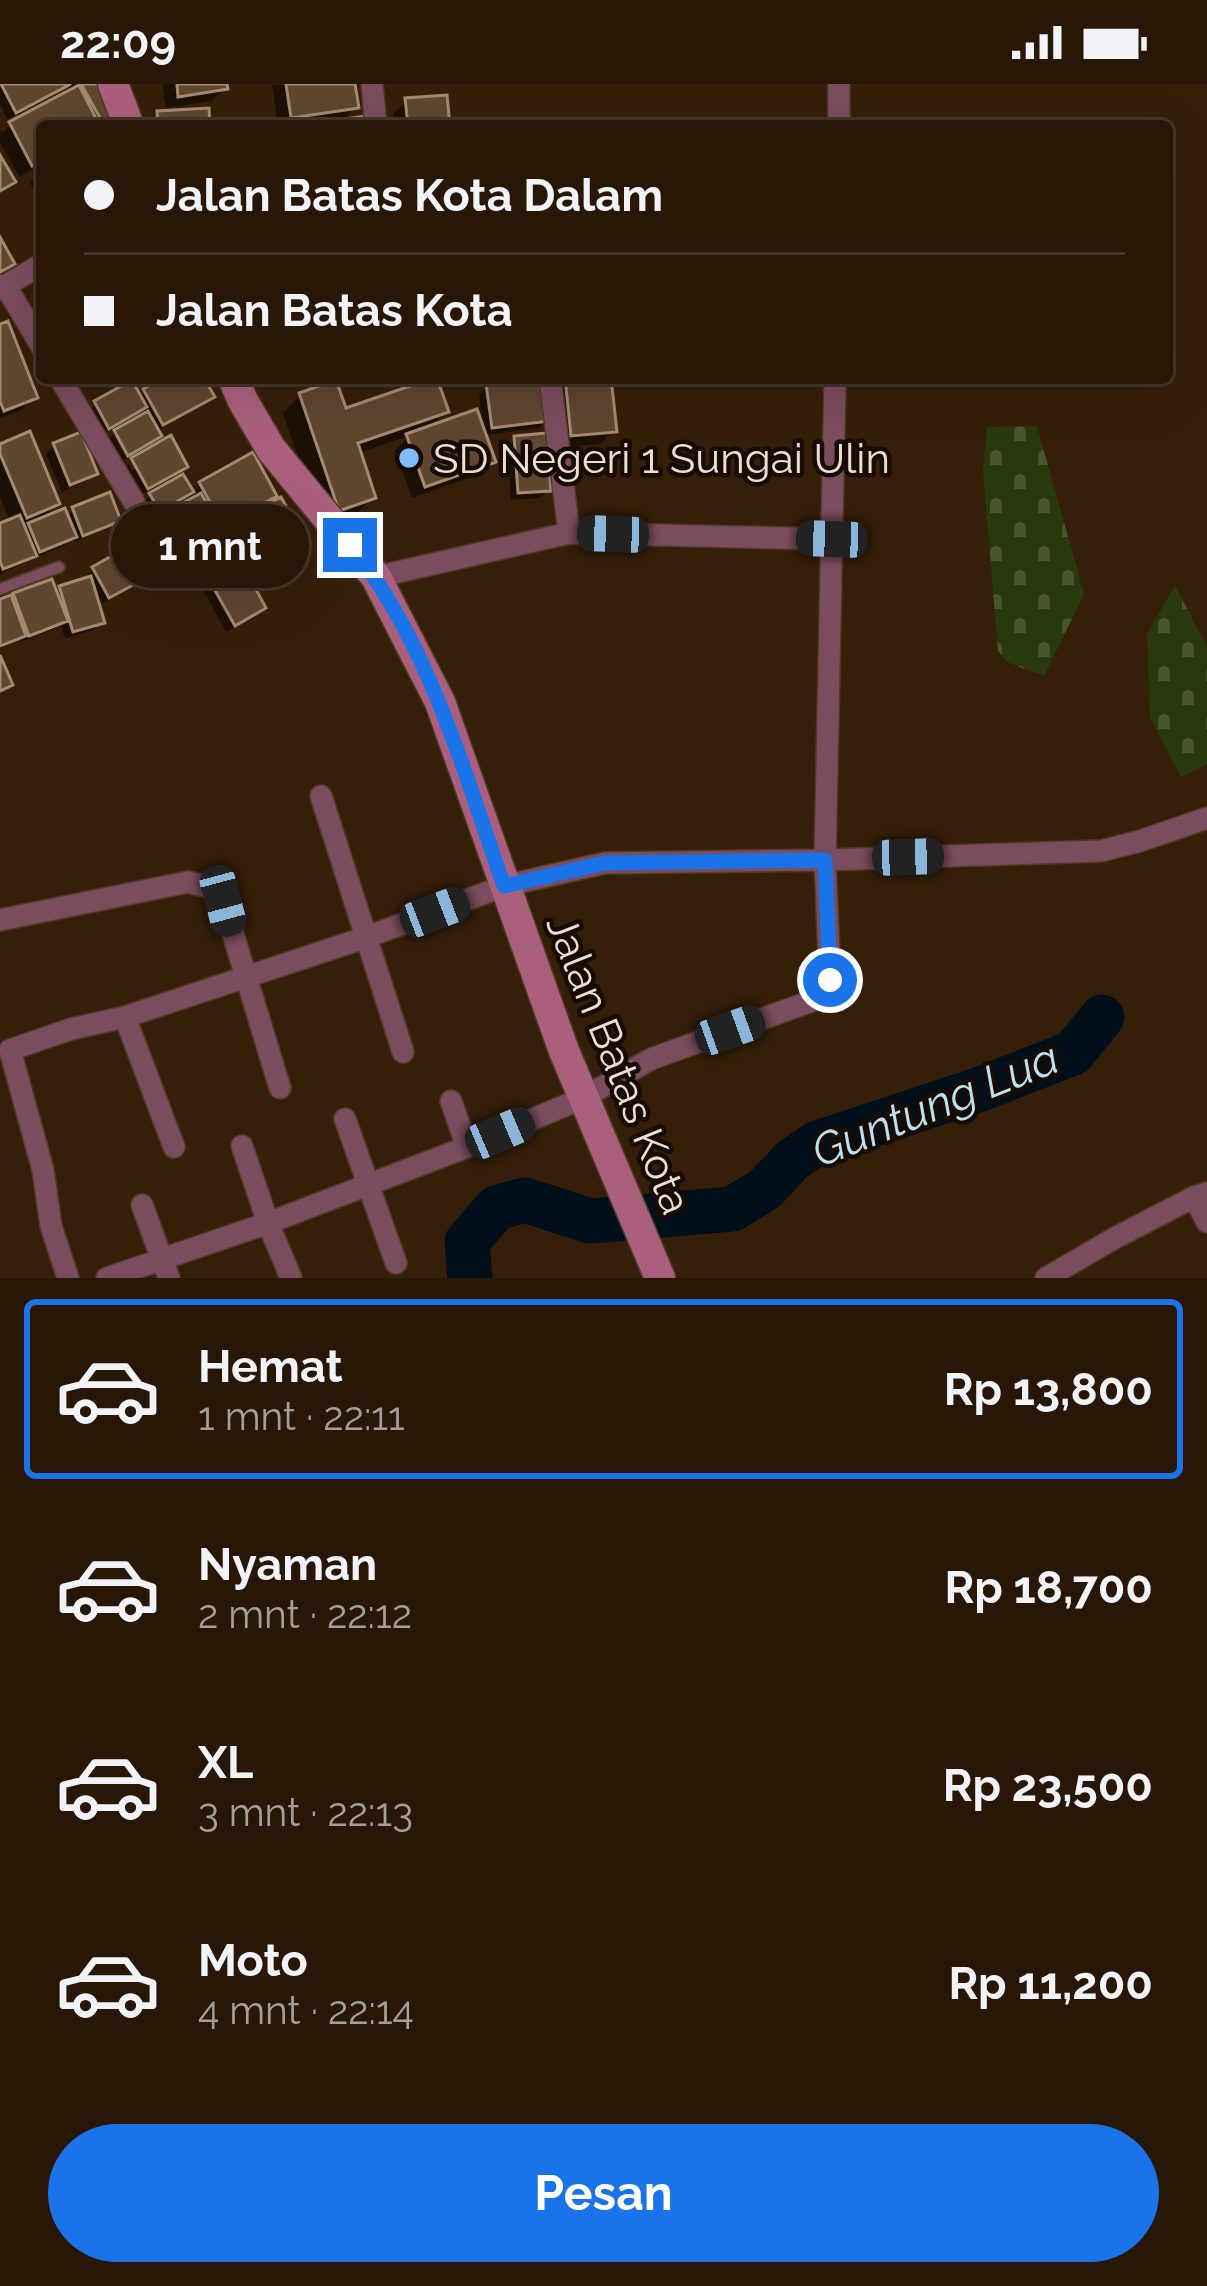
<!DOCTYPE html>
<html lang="id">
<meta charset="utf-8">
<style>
body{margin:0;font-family:Raleway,sans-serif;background:#342415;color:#f1f3f6;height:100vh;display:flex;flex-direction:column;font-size:45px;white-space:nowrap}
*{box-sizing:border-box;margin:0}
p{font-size:39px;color:#a59f9b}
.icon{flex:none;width:66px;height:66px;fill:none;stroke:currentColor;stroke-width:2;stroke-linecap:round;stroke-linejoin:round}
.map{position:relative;height:1194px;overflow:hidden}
.sheet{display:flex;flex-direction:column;background:#281707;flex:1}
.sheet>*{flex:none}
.guide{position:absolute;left:36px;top:36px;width:1137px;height:264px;border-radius:12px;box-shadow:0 12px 48px #0002,0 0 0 3px #443628;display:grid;align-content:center;height:264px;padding:0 48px;background:#281707}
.end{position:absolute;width:54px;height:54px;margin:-27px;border:15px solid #1a73e8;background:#fff;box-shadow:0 0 0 6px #fff}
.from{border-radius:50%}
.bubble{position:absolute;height:84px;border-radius:42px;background:#281707;box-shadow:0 12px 48px #0002,0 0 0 3px #443628;font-size:39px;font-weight:700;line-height:84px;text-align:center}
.car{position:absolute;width:36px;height:72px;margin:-36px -18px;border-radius:15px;box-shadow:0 0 9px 3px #0007;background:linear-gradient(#222 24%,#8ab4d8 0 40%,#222 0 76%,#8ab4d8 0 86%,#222 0)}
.guide b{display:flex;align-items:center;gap:42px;height:114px;font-size:45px}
.guide b+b{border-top:3px solid #443628}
.guide i{width:30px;height:30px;background:#f1f3f6}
ul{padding:21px 0 0;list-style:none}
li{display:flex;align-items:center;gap:36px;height:180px;margin:0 24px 18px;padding:0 24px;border:6px solid transparent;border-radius:12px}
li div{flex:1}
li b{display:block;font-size:45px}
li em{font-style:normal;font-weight:700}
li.selected{border-color:#1a73e8}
li>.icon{width:108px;height:108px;stroke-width:1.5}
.action{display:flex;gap:24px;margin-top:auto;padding:24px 48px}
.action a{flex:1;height:138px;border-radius:72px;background:#1a73e8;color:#fff;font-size:48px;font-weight:700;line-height:138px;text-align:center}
.status{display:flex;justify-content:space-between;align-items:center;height:84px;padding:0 60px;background:#281707;direction:ltr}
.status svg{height:33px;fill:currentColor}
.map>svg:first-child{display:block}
.cemetery{fill:url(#cemetery-stones)}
.shadow{fill:#0007;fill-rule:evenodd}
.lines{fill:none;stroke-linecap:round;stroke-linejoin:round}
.river{stroke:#000f19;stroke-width:45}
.building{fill:#5f462f;stroke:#a58971;stroke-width:3}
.lane-casing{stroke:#503a25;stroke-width:14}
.street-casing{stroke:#503a25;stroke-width:24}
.secondary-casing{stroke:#503a25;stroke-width:33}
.lane{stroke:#7b4c5d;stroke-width:10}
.street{stroke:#7b4c5d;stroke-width:21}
.secondary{stroke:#aa607c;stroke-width:30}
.route{stroke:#1a73e8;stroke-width:15}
.poi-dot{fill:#7ebdf9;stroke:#160c04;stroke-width:4.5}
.labels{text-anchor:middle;stroke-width:9;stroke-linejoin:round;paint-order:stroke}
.poi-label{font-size:42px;fill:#edded1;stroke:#160c04;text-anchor:start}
.street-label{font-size:42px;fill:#edded1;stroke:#160c04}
.water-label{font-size:45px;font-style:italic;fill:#bbe1f4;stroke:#160c04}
</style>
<div class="status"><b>22:09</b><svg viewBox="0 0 49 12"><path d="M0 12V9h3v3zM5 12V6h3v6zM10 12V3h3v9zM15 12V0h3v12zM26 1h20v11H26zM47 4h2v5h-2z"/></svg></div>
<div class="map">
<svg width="1207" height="1194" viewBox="0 0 1207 1194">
<defs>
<pattern id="cemetery-stones" width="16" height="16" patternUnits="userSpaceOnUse" patternTransform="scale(3)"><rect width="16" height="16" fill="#28390d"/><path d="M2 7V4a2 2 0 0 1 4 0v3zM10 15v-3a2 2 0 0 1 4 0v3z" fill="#48552f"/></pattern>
</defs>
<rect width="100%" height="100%" fill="#361f09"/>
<path class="cemetery" d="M1037,342L1084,510L1044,592L1007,578L998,567L983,386L987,343Z
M1175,501L1207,563V680L1181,693L1150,633L1147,551Z"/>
<path class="shadow" d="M0,0H67L59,7L7,35L0,21Z
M69,0H99L117,32L105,42H42V80L19,93L0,58V45L2,49L11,41L73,8Z
M162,0H224L225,4L212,17L166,24Z
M352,0L355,23L340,39L364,42H278L272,1Z
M407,17L447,42H394L393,30Z
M42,87V122L30,99Z
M0,244L34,313L21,326L0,334Z
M141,294H201L211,312L203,320L156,347L158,352L142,369L185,382L167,400L182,394L191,410L201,401L273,411L255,430L301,456L288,469L245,493L263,524L255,532L226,548L202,504L210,496L230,485L226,479L188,502L174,478L182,470L210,454L207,449L175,466L160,438L172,426L190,418L186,412L178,420L151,433L143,419L160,402L139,411L124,384L129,380L133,386L138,383L133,375L141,367L131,371L117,347L125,339L100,351L87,328L96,320L138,314L147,306ZM142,324L146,332L125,341ZM233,439L234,441L221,455L217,448Z
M434,294H469L466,297L436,300L446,328L427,346H484L479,311L491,299L474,301L473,294H537L547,336L539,344L483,351L493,377L480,390L412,414L395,366L409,352L358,369L373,413L355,431L321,442L283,329L300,311L344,328Z
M580,294H609L613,347L600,360L559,364L553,310L566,297Z
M113,351L126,374L119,378L107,357Z
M515,355L548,406L540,414L511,416L507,363Z
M54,362L95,389L86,397L62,408L46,370Z
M0,363L57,419L38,438L66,434L74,426L118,436L109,444L74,458L73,453L65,461L0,490V442L10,438L0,413Z
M94,485L155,486L147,494L97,522L101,538L93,546L65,555L61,542L21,558L20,554L0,565V518L10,517L15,512L55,511L61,505L87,497L85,493Z"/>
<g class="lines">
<path class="river" d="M470,1194L467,1158L496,1124L525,1116L590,1137L732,1125L765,1105L792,1076L817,1059L978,1006L1073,969L1102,933"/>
</g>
<path class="building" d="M1,0H71L16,29Z
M81,0H103L120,32L104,41Z
M177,0H227L228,5L178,13Z
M286,0H355L359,24L291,34Z
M79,1L100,42H42V77L32,82L9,38Z
M447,11L450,42H408L405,14Z
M209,24L210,42H158L157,27Z
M366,32L367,42H295Z
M0,71L16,98L0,107Z
M0,153L15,180L0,188Z
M8,237L38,314L4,327L0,317V240Z
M163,294H204L215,313L163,341L143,305Z
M433,294H437L449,328L358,359L376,414L339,427L299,309L336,296L346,324Z
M532,294H544L550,337L492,344L486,300Z
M565,294H611L617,348L571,352Z
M132,296L147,323L109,345L94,317Z
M477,325L496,378L425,403L406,350Z
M148,327L162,352L128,372L114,346Z
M30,347L60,420L27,434L0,370V360Z
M81,348L98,390L70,401L53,359Z
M547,349L551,407L518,409L514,352Z
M171,351L188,383L148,405L131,374Z
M253,368L277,412L223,442L199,398Z
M183,390L194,408L160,427L149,409Z
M110,408L121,437L83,452L72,423Z
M201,409L219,442L184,460L166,428Z
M281,413L305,456L250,487L226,444Z
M65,424L77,453L40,468L28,439Z
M20,431L37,472L3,485L0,477V439Z
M219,446L235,474L197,496L180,468Z
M142,455L159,487L109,514L92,483Z
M240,476L266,524L235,542L208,494Z
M91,492L105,539L73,548L59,502Z
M52,495L68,537L29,552L13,509Z
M11,511L26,552L0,562V515Z
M0,571L13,601L0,607Z"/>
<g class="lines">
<defs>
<path id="lane" d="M0,505L59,483"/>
<path id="street" d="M372,0L376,42
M839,42V0
M5,201L42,263
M0,205L42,180
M60,294L134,418
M550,294L569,449
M376,493L569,449L832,455
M321,712L403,968
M0,836L188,798L212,804L223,817L280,1004
M125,933L367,853L504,802L605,779L825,776L1101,767L1140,757L1207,734
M451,1017L467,1063
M345,1035L396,1179
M242,1062L268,1139L291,1194
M1194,1113L1207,1138
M142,1121L169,1194
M68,1194L51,1142L43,1086L10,966L71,945L125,933L174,1063
M107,1194L268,1139L467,1063L583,1014L651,975L809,918L824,906L830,896L825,776L835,294
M1046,1194L1113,1155L1194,1113L1207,1109"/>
<path id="secondary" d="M113,0L129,42
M233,294L243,317L271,365L376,493L440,618L564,967L660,1194"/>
</defs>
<use href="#lane" class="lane-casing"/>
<use href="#street" class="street-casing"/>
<use href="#secondary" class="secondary-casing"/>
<use href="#lane" class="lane"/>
<use href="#street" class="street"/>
<use href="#secondary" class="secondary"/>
</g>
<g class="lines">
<path class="route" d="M350,461C428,556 464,688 504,802L605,779L825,776L830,896"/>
</g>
<circle class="poi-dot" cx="409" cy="374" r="12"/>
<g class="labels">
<g class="poi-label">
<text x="433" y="389">SD Negeri 1 Sungai Ulin</text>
</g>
<g class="street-label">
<text transform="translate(619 980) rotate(68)" y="15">Jalan Batas Kota</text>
</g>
<g class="water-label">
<text transform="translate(935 1020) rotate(-22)" y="16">Guntung Lua</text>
</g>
</g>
</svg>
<i class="end from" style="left:830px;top:896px"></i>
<i class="end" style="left:350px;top:461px"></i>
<div class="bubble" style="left:111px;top:420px;width:198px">1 mnt</div>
<i class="car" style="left:613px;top:450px;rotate:272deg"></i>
<i class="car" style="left:832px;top:455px;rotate:272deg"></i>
<i class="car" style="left:908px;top:773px;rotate:88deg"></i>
<i class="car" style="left:223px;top:817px;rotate:165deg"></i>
<i class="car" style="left:435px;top:828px;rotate:69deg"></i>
<i class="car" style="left:730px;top:946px;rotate:70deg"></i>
<i class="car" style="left:500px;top:1049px;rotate:67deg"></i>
<div class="guide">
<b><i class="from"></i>Jalan Batas Kota Dalam</b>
<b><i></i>Jalan Batas Kota</b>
</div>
</div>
<section class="sheet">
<ul>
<li class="selected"><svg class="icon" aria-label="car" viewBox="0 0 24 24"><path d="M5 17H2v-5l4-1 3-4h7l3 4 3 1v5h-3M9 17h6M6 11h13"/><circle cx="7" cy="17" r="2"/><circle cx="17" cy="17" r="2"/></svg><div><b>Hemat</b><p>1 mnt · 22:11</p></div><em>Rp 13,800</em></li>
<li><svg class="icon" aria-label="car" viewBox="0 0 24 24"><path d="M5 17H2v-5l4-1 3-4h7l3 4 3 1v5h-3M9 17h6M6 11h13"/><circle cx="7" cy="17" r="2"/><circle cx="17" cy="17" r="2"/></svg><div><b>Nyaman</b><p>2 mnt · 22:12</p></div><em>Rp 18,700</em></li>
<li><svg class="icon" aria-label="car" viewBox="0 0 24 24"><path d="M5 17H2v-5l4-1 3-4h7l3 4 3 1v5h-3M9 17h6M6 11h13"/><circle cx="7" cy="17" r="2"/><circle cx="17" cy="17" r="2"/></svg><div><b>XL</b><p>3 mnt · 22:13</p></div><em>Rp 23,500</em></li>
<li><svg class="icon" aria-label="car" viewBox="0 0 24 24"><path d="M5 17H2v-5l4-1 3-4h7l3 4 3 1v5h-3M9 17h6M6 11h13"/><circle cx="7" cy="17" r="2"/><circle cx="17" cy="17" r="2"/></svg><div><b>Moto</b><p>4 mnt · 22:14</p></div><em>Rp 11,200</em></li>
</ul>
<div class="action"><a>Pesan</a></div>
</section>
